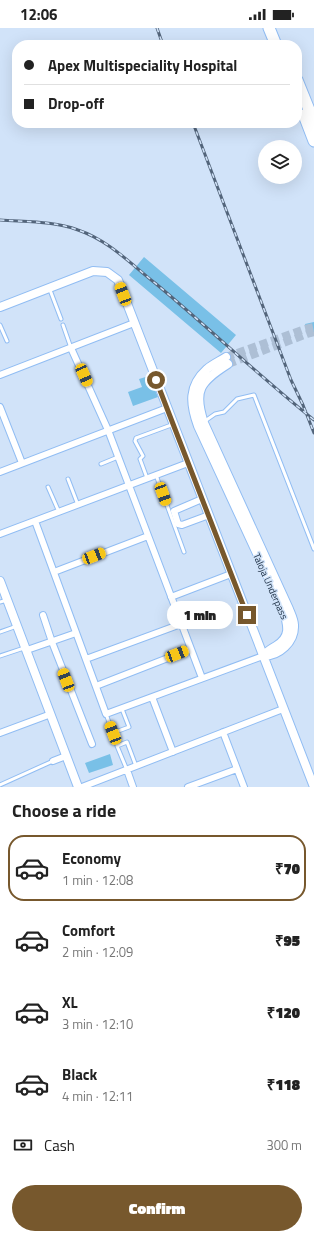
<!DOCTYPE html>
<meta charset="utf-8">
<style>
body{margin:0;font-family:"Titillium Web",sans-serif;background:#f2f2f2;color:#222;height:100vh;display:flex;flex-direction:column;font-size:15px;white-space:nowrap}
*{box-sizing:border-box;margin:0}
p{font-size:13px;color:#767676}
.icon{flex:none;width:22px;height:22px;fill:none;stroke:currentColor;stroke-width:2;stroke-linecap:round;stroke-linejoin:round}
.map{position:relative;height:759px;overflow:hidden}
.drawer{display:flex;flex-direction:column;background:#fff;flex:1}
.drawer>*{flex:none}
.banner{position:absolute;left:12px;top:12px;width:290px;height:88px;border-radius:16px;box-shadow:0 4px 16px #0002;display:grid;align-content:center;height:88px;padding:0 12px;background:#fff}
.buttons{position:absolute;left:258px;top:112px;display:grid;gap:8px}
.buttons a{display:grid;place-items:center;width:44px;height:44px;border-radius:50%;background:#fff;box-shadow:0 4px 16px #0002;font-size:20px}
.end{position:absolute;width:18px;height:18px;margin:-9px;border:5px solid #77582d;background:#fff;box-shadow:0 0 0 2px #fff}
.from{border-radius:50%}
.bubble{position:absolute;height:28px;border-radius:14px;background:#fff;box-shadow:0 4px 16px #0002;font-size:13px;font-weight:800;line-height:28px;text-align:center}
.car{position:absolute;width:12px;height:24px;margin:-12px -6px;border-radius:5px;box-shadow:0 0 3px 1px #0007;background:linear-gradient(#f5c518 24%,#345 0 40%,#f5c518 0 76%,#345 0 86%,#f5c518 0)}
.banner b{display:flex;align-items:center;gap:14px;height:38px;font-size:15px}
.banner b+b{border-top:1px solid #e0e0e0}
.banner i{width:10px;height:10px;background:#222}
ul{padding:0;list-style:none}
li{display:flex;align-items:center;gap:12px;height:66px;margin:0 8px 6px;padding:0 4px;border:2px solid transparent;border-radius:16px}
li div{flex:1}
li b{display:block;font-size:15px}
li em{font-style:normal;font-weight:800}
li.on{border-color:#77582d}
li>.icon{width:36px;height:36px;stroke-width:1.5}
h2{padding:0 12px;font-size:18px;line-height:48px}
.pay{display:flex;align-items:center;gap:10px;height:44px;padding:0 12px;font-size:15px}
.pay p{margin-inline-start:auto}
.action{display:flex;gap:8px;margin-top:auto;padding:8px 12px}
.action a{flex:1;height:46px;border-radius:24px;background:#77582d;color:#fff;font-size:16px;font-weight:800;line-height:46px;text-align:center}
.status{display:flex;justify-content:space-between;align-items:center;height:28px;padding:0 20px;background:#fff;direction:ltr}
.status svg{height:11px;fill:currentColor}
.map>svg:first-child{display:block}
.building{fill:#79c0e7}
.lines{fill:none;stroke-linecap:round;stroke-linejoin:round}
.secondary-tunnel{stroke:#adbfd5;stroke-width:8;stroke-dasharray:8 4;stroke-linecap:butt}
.lane-casing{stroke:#91bdf3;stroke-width:5}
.street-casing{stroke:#91bdf3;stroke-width:8}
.secondary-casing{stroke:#91bdf3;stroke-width:10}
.highway-casing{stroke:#91bdf3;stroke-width:13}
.lane{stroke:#fff;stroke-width:3}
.street{stroke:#fff;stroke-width:6}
.secondary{stroke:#fff;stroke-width:8}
.highway{stroke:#fff;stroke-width:11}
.rail-casing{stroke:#53657b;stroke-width:3}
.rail{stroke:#d1e3f9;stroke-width:1.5;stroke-dasharray:4.5;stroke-linecap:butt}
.route{stroke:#77582d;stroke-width:5}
.labels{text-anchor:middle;stroke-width:3;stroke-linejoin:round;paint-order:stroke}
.street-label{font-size:10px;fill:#1f3146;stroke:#d1e3f9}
</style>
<div class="status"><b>12:06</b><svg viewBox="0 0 49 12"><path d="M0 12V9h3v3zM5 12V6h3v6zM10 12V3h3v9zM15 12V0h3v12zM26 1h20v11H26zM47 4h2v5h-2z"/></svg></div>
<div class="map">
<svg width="314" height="759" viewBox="0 0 314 759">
<rect width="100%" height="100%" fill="#d1e3f9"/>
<path class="building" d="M144,229L236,307L221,325L129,247Z
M314,294V307L308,308L305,296Z
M149,348L158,369L133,378L128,364L142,359L139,351Z
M110,726L113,737L89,745L85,735Z"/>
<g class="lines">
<path class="secondary-tunnel" d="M226,329L305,301L314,299
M228,336L307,306L314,304"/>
<defs>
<path id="lane" d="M50,262L61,291
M0,297L7,313
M63,297L71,320
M205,393L215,386L224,384L237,371L254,367L314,521
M101,436L118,429
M156,447L184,524
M147,450L140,431L143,428L135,413L136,410L174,396
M68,451L78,477
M48,459L59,484
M0,574L7,572
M0,604L17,598
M0,628L24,620
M106,686L113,705L129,699L122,681
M127,742L117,718L127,714L136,738
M0,757L53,733"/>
<path id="street" d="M71,320L108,402L202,650
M0,347L134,295
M0,379L22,435
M0,444L167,380
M202,471L174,483L178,496L182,497L209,487
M35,493L106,686L263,628
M0,506L188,435
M54,544L148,508
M171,569L231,546
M43,587L52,614L92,716
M27,622L76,605
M86,631L181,596
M96,658L191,621
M152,669L173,724
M223,704L244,759
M0,705L51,686
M53,733L66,728
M127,742L133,759
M82,759L283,681
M188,759L237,741"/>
<path id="secondary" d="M0,279L93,243L107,244L118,252L314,759
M226,329C220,333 213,336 207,341C188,358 190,376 198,398L284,584C288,598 291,609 276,618C271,621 267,623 263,628
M228,336C200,354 193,362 204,395L289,581C291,586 294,592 294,597C295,614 279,628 263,628
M0,553L78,759"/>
<path id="highway" d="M269,0L276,17
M297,52L314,94
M304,87L314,113"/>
</defs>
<use href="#lane" class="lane-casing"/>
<use href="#street" class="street-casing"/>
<use href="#secondary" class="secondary-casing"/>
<use href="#highway" class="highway-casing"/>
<use href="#lane" class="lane"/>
<use href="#street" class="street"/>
<use href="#secondary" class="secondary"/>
<use href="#highway" class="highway"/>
<defs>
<path id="rail" d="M157,0L163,17
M193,95L291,352L303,377L314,405
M0,192C26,194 54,193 78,202C108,212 131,236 155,255C209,300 259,348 314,392"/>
</defs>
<use href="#rail" class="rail-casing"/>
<use href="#rail" class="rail"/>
</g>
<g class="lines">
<path class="route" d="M156,352L247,587"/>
</g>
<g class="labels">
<g class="street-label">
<text transform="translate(271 558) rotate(66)" y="4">Taloja Underpass</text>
</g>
</g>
</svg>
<div class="buttons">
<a><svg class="icon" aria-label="layers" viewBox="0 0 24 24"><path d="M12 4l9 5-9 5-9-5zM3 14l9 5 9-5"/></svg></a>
</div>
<i class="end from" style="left:156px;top:352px"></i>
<i class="end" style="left:247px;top:587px"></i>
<div class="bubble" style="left:167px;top:573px;width:66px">1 min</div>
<i class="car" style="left:123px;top:266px;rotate:339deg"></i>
<i class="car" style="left:84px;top:347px;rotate:156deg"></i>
<i class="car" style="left:163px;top:466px;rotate:160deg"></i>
<i class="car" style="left:94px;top:528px;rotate:69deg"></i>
<i class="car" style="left:177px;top:626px;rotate:69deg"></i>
<i class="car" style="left:66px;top:652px;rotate:339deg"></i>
<i class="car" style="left:113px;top:705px;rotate:339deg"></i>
<div class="banner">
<b><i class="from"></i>Apex Multispeciality Hospital</b>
<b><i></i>Drop-off</b>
</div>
</div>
<section class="drawer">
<h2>Choose a ride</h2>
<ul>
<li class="on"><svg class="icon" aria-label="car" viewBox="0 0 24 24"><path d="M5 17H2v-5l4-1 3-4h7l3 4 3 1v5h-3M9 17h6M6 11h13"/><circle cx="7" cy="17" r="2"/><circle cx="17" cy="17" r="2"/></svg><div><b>Economy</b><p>1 min · 12:08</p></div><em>₹70</em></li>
<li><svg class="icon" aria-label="car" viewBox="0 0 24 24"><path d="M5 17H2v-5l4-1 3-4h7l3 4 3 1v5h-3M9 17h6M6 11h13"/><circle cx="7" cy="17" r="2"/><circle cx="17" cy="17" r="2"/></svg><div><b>Comfort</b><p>2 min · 12:09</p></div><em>₹95</em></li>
<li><svg class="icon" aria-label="car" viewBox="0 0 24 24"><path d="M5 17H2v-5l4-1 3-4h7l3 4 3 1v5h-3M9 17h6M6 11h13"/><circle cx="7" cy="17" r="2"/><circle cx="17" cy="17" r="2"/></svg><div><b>XL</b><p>3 min · 12:10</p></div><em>₹120</em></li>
<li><svg class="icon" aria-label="car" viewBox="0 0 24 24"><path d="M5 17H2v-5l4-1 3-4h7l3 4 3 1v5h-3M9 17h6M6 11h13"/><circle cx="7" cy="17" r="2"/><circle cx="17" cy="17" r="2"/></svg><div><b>Black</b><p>4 min · 12:11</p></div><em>₹118</em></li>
</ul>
<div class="pay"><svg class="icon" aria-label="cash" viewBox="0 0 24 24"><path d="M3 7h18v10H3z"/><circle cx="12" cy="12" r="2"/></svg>Cash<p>300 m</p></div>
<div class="action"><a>Confirm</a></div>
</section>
